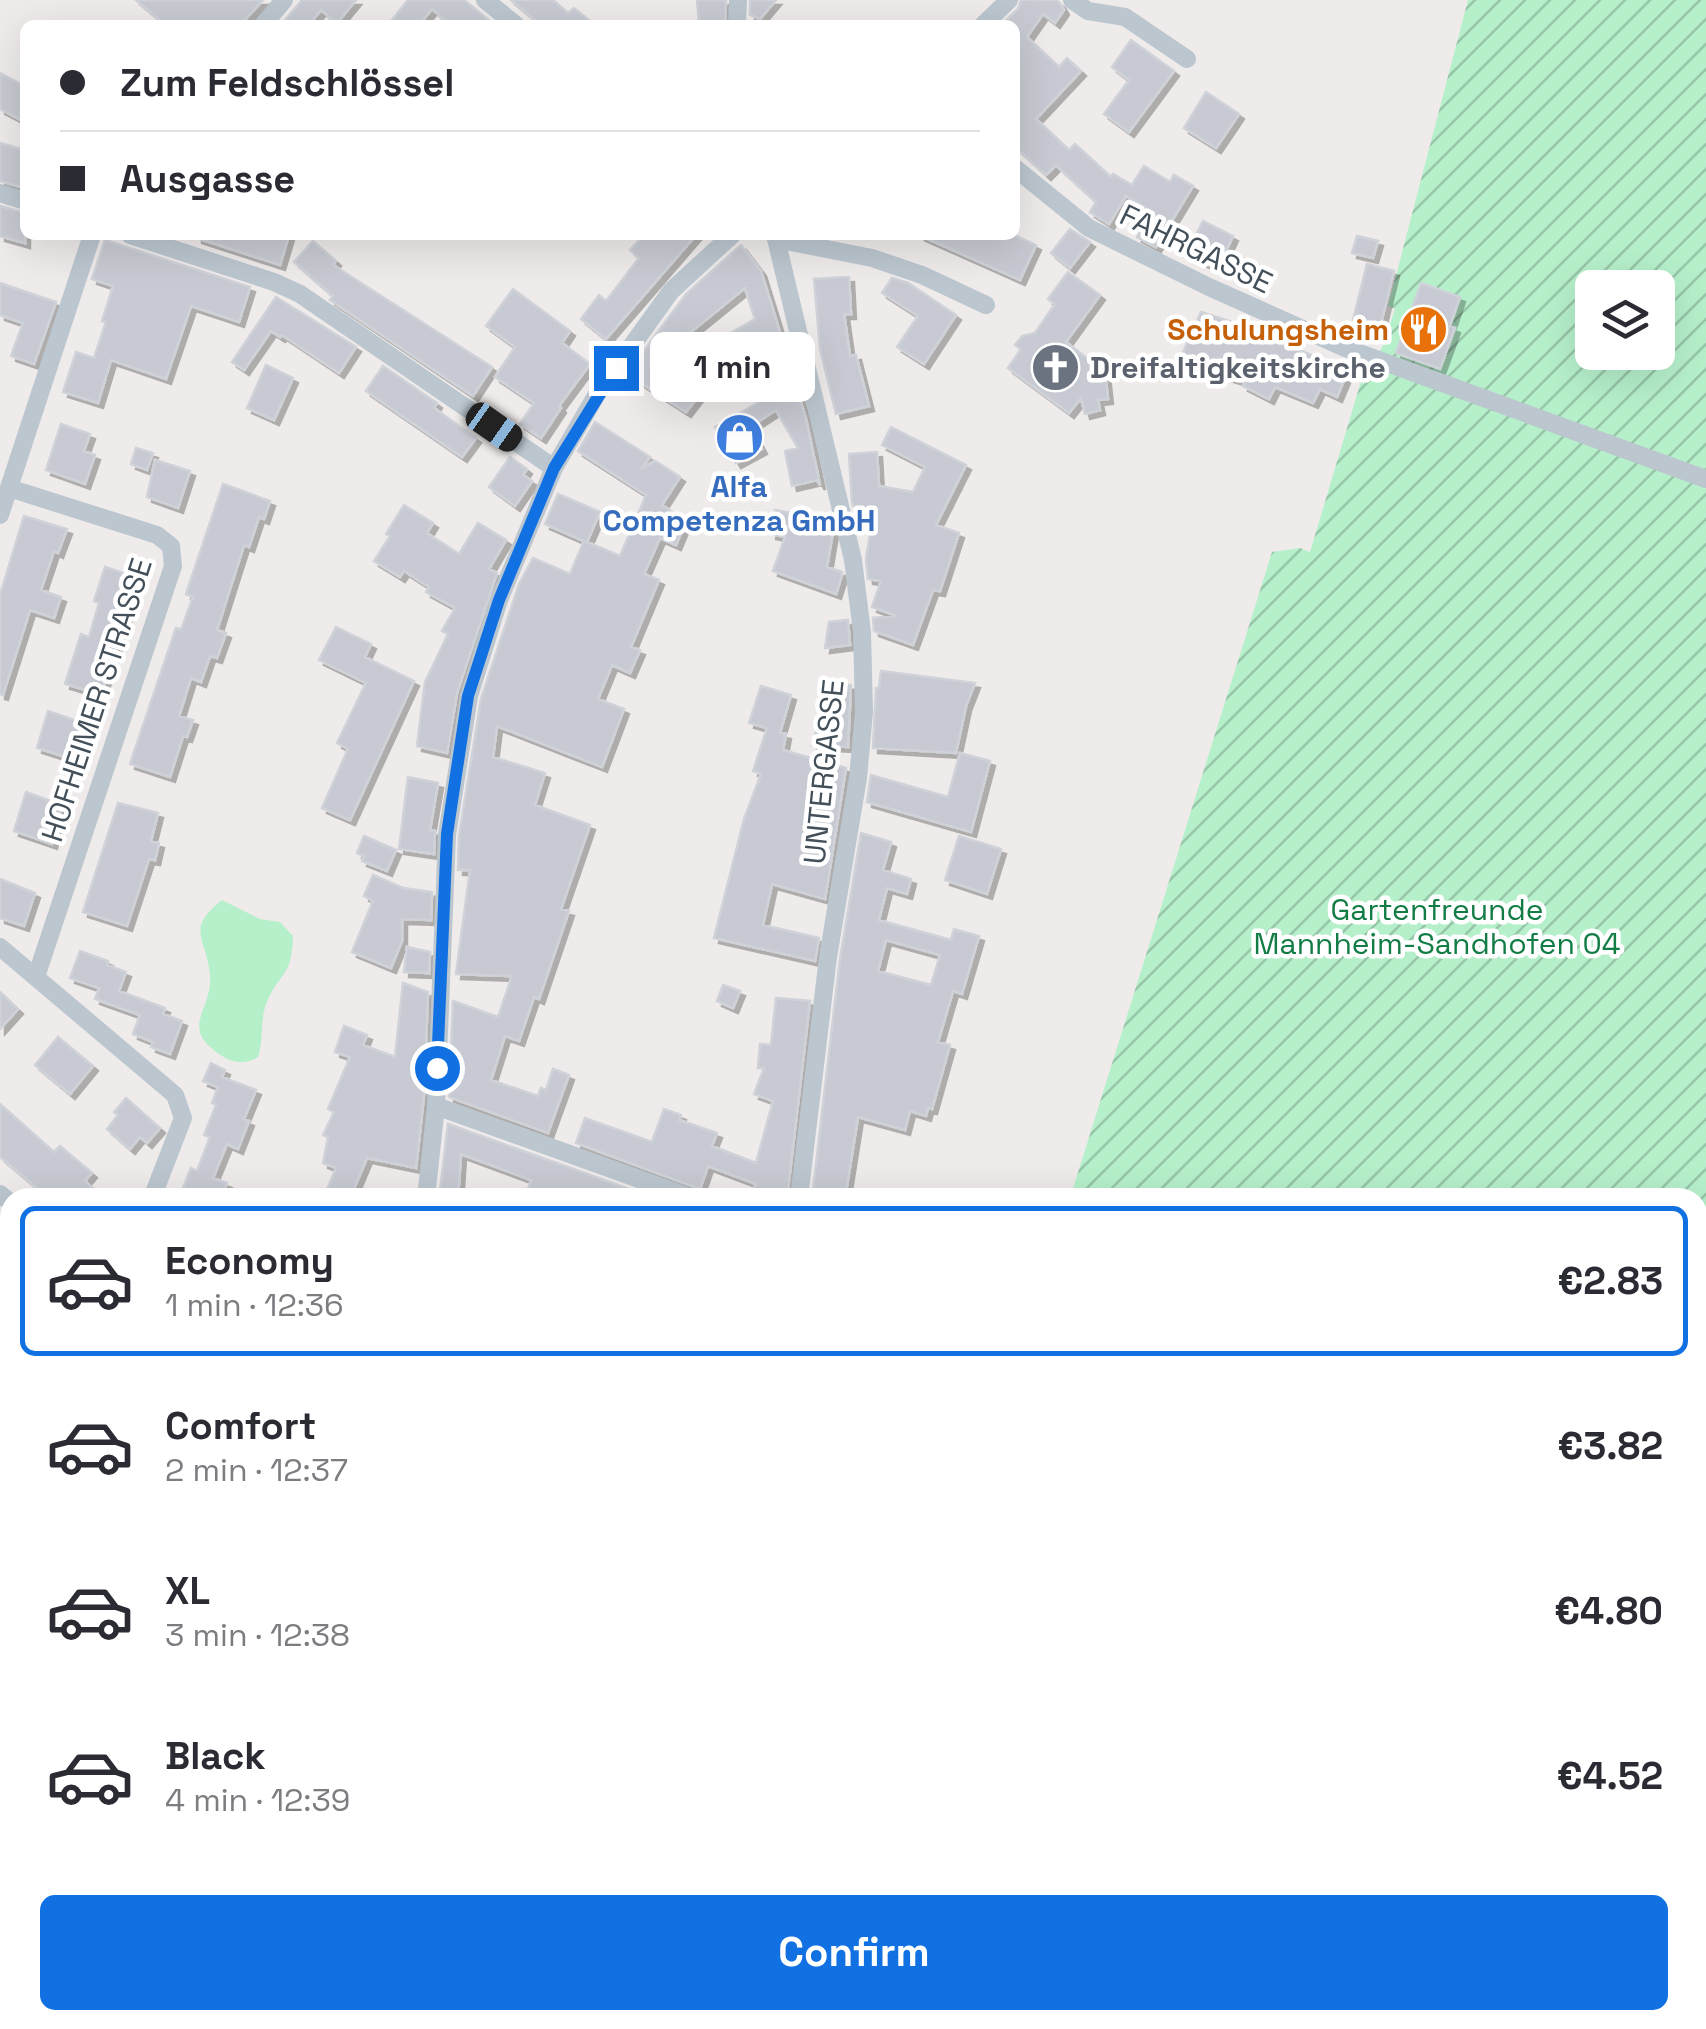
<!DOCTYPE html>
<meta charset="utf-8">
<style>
body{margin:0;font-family:"Space Grotesk",sans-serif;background:#f2f2f3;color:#2b2b33;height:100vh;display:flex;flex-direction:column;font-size:38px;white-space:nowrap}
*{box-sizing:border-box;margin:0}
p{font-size:32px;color:#7c7c81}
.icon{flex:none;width:55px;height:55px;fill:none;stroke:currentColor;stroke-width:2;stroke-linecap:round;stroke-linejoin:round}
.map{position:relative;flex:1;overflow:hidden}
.drawer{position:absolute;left:0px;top:1188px;width:1708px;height:842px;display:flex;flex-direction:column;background:#fff;border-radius:30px 30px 0 0;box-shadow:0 10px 40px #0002}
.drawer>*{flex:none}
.top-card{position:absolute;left:20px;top:20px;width:1000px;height:220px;border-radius:15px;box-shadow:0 10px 40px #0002;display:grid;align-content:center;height:220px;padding:0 40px;background:#fff}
.controls{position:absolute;left:1575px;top:270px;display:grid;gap:20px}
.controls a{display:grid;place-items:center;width:100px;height:100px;border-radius:15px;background:#fff;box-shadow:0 10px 40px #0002;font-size:50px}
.end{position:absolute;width:45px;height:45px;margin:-22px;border:12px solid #1171e2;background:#fff;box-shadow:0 0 0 5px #fff}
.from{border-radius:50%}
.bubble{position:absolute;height:70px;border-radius:15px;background:#fff;box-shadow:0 10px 40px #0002;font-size:32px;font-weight:600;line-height:70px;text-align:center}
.car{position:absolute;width:30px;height:60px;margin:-30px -15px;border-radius:12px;box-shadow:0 0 8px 2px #0007;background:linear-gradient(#222 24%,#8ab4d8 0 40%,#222 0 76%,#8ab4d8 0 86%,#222 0)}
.top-card b{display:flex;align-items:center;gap:35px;height:95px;font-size:38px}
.top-card b+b{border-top:2px solid #e1e1e2}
.top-card i{width:25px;height:25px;background:#2b2b33}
ul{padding:18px 0 0;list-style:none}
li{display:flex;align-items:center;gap:30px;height:150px;margin:0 20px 15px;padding:0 20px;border:5px solid transparent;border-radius:15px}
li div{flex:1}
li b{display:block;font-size:38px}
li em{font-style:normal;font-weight:600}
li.active{border-color:#1171e2}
li>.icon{width:90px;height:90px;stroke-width:1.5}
.action{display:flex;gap:20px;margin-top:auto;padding:20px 40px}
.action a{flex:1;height:115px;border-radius:15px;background:#1171e2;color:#fff;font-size:40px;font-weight:600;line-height:115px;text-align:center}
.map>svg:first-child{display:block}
.grass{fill:url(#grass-dots)}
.park{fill:#b6f0cb}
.garden{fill:url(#garden-furrows);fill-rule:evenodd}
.building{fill:#c7cad2;stroke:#cfd2d8;stroke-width:2.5;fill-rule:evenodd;filter:url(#shadow)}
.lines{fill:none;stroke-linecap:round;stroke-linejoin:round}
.minor{stroke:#bbc6cf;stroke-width:18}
.route{stroke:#1171e2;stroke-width:12}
.labels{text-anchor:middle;stroke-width:9;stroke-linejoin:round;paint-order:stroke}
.street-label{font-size:30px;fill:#434f59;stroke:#fff}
.food-label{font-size:30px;font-weight:bold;fill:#c56008;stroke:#fff;text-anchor:end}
.worship-label{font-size:30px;font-weight:bold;fill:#5b616d;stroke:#fff;text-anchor:start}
.shop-label{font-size:30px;font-weight:bold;fill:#366cbe;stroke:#fff}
.park-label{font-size:30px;fill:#127c45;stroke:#fff}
</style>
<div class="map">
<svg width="1706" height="2029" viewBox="0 0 1706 2029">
<defs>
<pattern id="grass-dots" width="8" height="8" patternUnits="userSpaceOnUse" patternTransform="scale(2.5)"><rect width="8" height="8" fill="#b6f0cb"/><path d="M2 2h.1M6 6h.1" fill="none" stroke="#96c5a8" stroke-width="1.8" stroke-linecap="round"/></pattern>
<pattern id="garden-furrows" width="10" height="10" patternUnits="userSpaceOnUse" patternTransform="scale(2.5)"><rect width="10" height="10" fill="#b6f0cb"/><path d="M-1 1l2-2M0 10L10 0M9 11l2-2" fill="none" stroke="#96c5a8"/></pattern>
<filter id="shadow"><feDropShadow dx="5" dy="5" stdDeviation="0" flood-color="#0004"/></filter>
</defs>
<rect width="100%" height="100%" fill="#efebeb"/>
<path class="grass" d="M1698,1617L1706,1620V1715L1698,1712Z"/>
<path class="park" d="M222,900L260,919L280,922L293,936C292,978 280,971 267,1002C260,1016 264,1040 258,1057C247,1064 234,1064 222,1056C177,1027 213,1011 210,975C207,938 184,930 222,900Z"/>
<path class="garden" d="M1468,0H1706V1385L1698,1423V1198H1070L1272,552L1300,548L1310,552L1365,368L1382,348L1395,309L1388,306ZM1592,288H1658V352H1592Z"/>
<path class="building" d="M136,0H263L240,25H166Z
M302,0H356L337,23L321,10L309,25H281Z
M408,0H464L495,25H451L432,9L419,25H388Z
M511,0H553L568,13L574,8L595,25H541Z
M697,0H726L725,25H699Z
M750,0H776L760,19L750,15Z
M1021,0H1056L1060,3L1064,10L1055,23L1043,14L1027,37L1059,67L1067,58L1081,71L1036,119L1069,150L1075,144L1111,177L1113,174L1132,185L1144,166L1170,182L1174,175L1193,186L1156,247L1137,237L1152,212L1126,196L1109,224L1090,212L1096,202L1056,165L1046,175L1015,147V25H1001L1018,9Z
M1131,40L1174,71L1129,132L1104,114L1129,80L1112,67Z
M0,73L25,86V122L0,109Z
M1206,92L1239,114L1216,148L1184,128Z
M0,143L25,150V188L0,181Z
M0,206L25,213V243L0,236Z
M1203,221L1233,236L1226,251L1266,268L1259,286L1186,255Z
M1070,229L1090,242L1070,268L1051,253Z
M197,235H289L280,265L197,238Z
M644,235H696L606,339L581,319L599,295L606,301L639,258L630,250Z
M919,235H1014L1036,245L1020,280Z
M1357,236L1378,241L1373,258L1352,253Z
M105,240L250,287L239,322L191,306L166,379L111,360L98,403L63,392L76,352L94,358L106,322L102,321L113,286L92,279Z
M313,241L336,261L333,265L492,367L473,396L330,300L333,296L294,262Z
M741,245L761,271L775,316L806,419L820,485L817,480L792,486L785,451L798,448L776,410L750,427L762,449L736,463L715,427L770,396L755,348L719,369L686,412L633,378L620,388L618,386L686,294ZM745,288L755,319L657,375L650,365Z
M1367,264L1394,271L1378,335L1351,328Z
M1068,272L1100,295L1066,342L1105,372L1108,399L1098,400L1100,410L1085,414L1081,398L1069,413L1008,368L1021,349L1015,345L1022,336L1035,333L1055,304L1048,299Z
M849,277L851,314H844L850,356L856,355L869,406L836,414L820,349L814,279Z
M892,278L908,283L956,315L924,364L897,347L918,316L882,293Z
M0,283L56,302L34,364L11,356L23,323L0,315Z
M1421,283L1460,297L1450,326L1455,328L1440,369L1396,353Z
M513,289L570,331L562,343L590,364L559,406L561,408L541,438L520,424L534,403L495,377L515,347L486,326Z
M276,297L356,347L339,373L282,335L280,337L271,331L244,370L232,362Z
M1201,312L1247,327L1348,371L1337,397L1320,389L1313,403L1275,387L1269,399L1243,386L1245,382L1206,370L1204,376L1178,364Z
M266,365L293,378L274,420L247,408Z
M383,366L437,403L434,408L476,438L462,457L366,391Z
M595,422L650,457L641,469L655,461L680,477L662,505L686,521L676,545L660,538L644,574L659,580L631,647L640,650L630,673L612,665L598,699L624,709L602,767L497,726L493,757L545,773L535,805L590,825L561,909L569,911L539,999L534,997L519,1041L505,1036L491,1080L538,1096L541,1088L546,1090L553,1069L569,1075L548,1133L449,1097L453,1001L498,1017L512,976L456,974L470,870H458L459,836L481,699L519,584L533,558L570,574L584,541L545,524L558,494L600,512L587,542L620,556L646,495L578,451Z
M61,424L90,434L84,451L95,455L85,484L46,470Z
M891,427L966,465L936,525L959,533L940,591L933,590L913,645L874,631L873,618L897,616L872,607L881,581L868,579L866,559L874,510L853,506L852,503L849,454L877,452L879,486L913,492L925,467L882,445Z
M136,448L153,453L147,470L131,464Z
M510,457L527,469L523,475L532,481L515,506L489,487Z
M155,460L190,471L178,508L147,497Z
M223,484L270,501L264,519L259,517L249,547L244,545L217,630L226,633L217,658L210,656L201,682L191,678L179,716L193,720L187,737L183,736L170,777L130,764L176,628L181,630L193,597L186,594Z
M404,505L433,523L427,533L459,554L478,523L506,540L489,569L497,573L457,693L447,753L417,746L425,682L448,634L442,631L455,608L426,592L429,587L404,571L400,577L374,561L390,536L386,534Z
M775,510L830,520L833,531L827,567L842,572V575L836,594L773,571L785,537L771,534Z
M24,516L67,529L58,553L54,551L41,590L61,597L54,618L30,610L3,695L0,694V595Z
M105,567L139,578L103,688L97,686L96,693L65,684L81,634L89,637L99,603L94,601Z
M848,620L850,645L825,648L829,622Z
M336,627L371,644L365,657L414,681L350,820L322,808L348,749L337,743L366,683L319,660Z
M881,671L975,683L966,706L956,753L873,748L876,688H879Z
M821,681L851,685L848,747L812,745L824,705H818Z
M761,686L791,695L780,733L786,734L783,750L846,768L825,899L772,884L763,925L819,938L815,961L714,938L744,819L761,774L753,771L767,728L749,723Z
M48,711L86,724L75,760L37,748Z
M960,753L990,761L971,832L867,802L871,775L948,797Z
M408,777L438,783L430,830L435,831L434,854L399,849Z
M26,792L62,805L52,844L14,831Z
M118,803L158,813L151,841L159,843L155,860L149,859L127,926L83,912Z
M861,833L891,842L883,870L911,879L907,894L887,888L879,920L951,940L954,929L979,936L962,994L953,991L938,1042L950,1045L932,1109L928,1108L926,1116L910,1111L905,1130L858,1117L845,1198H812L840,959ZM886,940L940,955L931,985L878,971Z
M364,836L396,850L387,871L362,861L364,856L357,853Z
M959,836L1001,849L987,894L945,880Z
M373,875L403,888L432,892L431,920L402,919V941L391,968L352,952L373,901L364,896Z
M0,879L35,893L24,926L0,918Z
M407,947L430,952L429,973L404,972Z
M80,951L108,961L107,965L126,972L119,991L165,1008L163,1014L182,1021L170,1054L151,1047L153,1042L133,1034L140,1015L95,999L99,988L70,978Z
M403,983L428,992L424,1095L416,1168L367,1158L350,1198H328L331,1192L327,1190L336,1168L323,1163L328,1137L323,1135L334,1112L328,1109L350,1057L335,1052L344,1026L367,1035L363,1045L395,1057Z
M723,985L740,991L733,1008L717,1001Z
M0,992L18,1009L0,1029Z
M776,998L810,1001L787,1198H750L756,1184L708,1166L700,1189L576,1143L585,1118L652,1142L664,1109L681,1115L679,1120L717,1133L712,1146L756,1163L773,1101L754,1094L764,1068H758L760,1044L771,1045Z
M58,1037L93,1066L70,1094L35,1065Z
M211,1063L225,1070L222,1077L256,1090L244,1119L249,1121L238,1149L227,1144L213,1178L227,1183L221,1198H179L191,1168L197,1171L210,1137L204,1135L216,1105L212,1103L218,1087L203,1081Z
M126,1098L160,1128L147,1143L140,1137L130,1149L107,1129L118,1115L114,1112Z
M0,1104L54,1152L60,1146L92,1173L85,1181L103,1198H49L0,1157Z
M448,1124L654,1198H525L531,1180L461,1154L458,1198H439Z"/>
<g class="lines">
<path class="minor" d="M485,0L516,25
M1072,0L1088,11L1125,17L1187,59
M263,25L284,0
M737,25L738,0
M983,25L1009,0
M1015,168L1089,228L1209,287L1343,347L1706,479
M0,193L25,201
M130,235L274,282L300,294L554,468
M9,488L157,535L171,546L173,566L36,977
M0,515L92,235
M0,947L175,1095L183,1118L152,1198
M436,1106L692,1198
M0,1194L10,1202
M426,1198L436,1106L447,835L469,696L499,600L554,468L597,394L671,291L732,235
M799,1198L828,957L858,778L864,712L862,632L853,560L776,239L872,258L922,275L986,305
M0,1463L10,1472
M1698,1721L1706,1724"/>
</g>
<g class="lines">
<path class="route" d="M437,1068L447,834L468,696L499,600L554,468L616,368"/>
</g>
<defs>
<symbol id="restaurant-disc" viewBox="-11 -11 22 22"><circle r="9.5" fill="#e8710a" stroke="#fff"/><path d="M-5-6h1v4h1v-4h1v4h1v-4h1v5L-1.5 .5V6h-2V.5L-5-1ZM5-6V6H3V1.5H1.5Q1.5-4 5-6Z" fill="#fff"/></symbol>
<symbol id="church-disc" viewBox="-11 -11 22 22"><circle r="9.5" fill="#6b7280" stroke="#fff"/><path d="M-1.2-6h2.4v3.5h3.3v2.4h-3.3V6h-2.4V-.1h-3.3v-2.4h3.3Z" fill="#fff"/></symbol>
<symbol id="shop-disc" viewBox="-11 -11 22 22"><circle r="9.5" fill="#3f7fe0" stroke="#fff"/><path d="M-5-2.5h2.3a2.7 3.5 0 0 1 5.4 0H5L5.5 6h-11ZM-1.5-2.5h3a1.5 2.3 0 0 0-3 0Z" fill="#fff"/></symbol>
</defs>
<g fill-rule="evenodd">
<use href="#restaurant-disc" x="1396" y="302" width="55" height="55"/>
<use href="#church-disc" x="1028" y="340" width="55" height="55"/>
<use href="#shop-disc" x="712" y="410" width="55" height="55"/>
</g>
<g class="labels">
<g class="street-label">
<text transform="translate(1196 249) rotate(26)" y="10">FAHRGASSE</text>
<text transform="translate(97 700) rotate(-72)" y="10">HOFHEIMER STRASSE</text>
<text transform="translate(824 772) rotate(-84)" y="10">UNTERGASSE</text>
</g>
<g class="food-label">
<text x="1389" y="340">Schulungsheim</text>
</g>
<g class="worship-label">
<text x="1090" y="378">Dreifaltigkeitskirche</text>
</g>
<g class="shop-label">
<text x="739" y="497">Alfa<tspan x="739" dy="34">Competenza GmbH</tspan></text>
</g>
<g class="park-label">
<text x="1437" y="920">Gartenfreunde<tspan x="1437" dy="34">Mannheim-Sandhofen 04</tspan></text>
</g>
</g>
</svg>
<div class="controls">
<a><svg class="icon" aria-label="layers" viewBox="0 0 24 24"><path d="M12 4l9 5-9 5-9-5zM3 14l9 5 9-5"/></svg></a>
</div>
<i class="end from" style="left:437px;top:1068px"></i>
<i class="end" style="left:616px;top:368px"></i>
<div class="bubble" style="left:650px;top:332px;width:165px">1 min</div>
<i class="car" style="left:494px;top:427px;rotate:125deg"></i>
<div class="top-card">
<b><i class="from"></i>Zum Feldschlössel</b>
<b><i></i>Ausgasse</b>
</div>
<section class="drawer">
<ul>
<li class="active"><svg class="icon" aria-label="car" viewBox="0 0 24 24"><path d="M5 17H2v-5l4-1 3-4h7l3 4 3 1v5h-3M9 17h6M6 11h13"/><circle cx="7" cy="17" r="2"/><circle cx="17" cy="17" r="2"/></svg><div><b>Economy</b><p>1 min · 12:36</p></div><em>€2.83</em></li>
<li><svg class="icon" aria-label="car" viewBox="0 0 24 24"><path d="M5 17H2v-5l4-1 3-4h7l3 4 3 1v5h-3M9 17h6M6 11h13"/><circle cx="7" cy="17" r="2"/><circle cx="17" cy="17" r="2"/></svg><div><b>Comfort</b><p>2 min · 12:37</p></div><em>€3.82</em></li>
<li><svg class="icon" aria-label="car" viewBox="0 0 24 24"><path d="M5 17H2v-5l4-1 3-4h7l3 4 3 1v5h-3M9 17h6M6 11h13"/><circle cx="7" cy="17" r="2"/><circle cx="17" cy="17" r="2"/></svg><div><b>XL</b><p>3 min · 12:38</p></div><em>€4.80</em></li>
<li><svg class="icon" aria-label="car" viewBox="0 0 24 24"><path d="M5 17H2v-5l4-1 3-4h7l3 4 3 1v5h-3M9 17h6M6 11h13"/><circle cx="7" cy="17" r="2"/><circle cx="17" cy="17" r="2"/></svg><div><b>Black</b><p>4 min · 12:39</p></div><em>€4.52</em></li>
</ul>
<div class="action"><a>Confirm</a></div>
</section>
</div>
